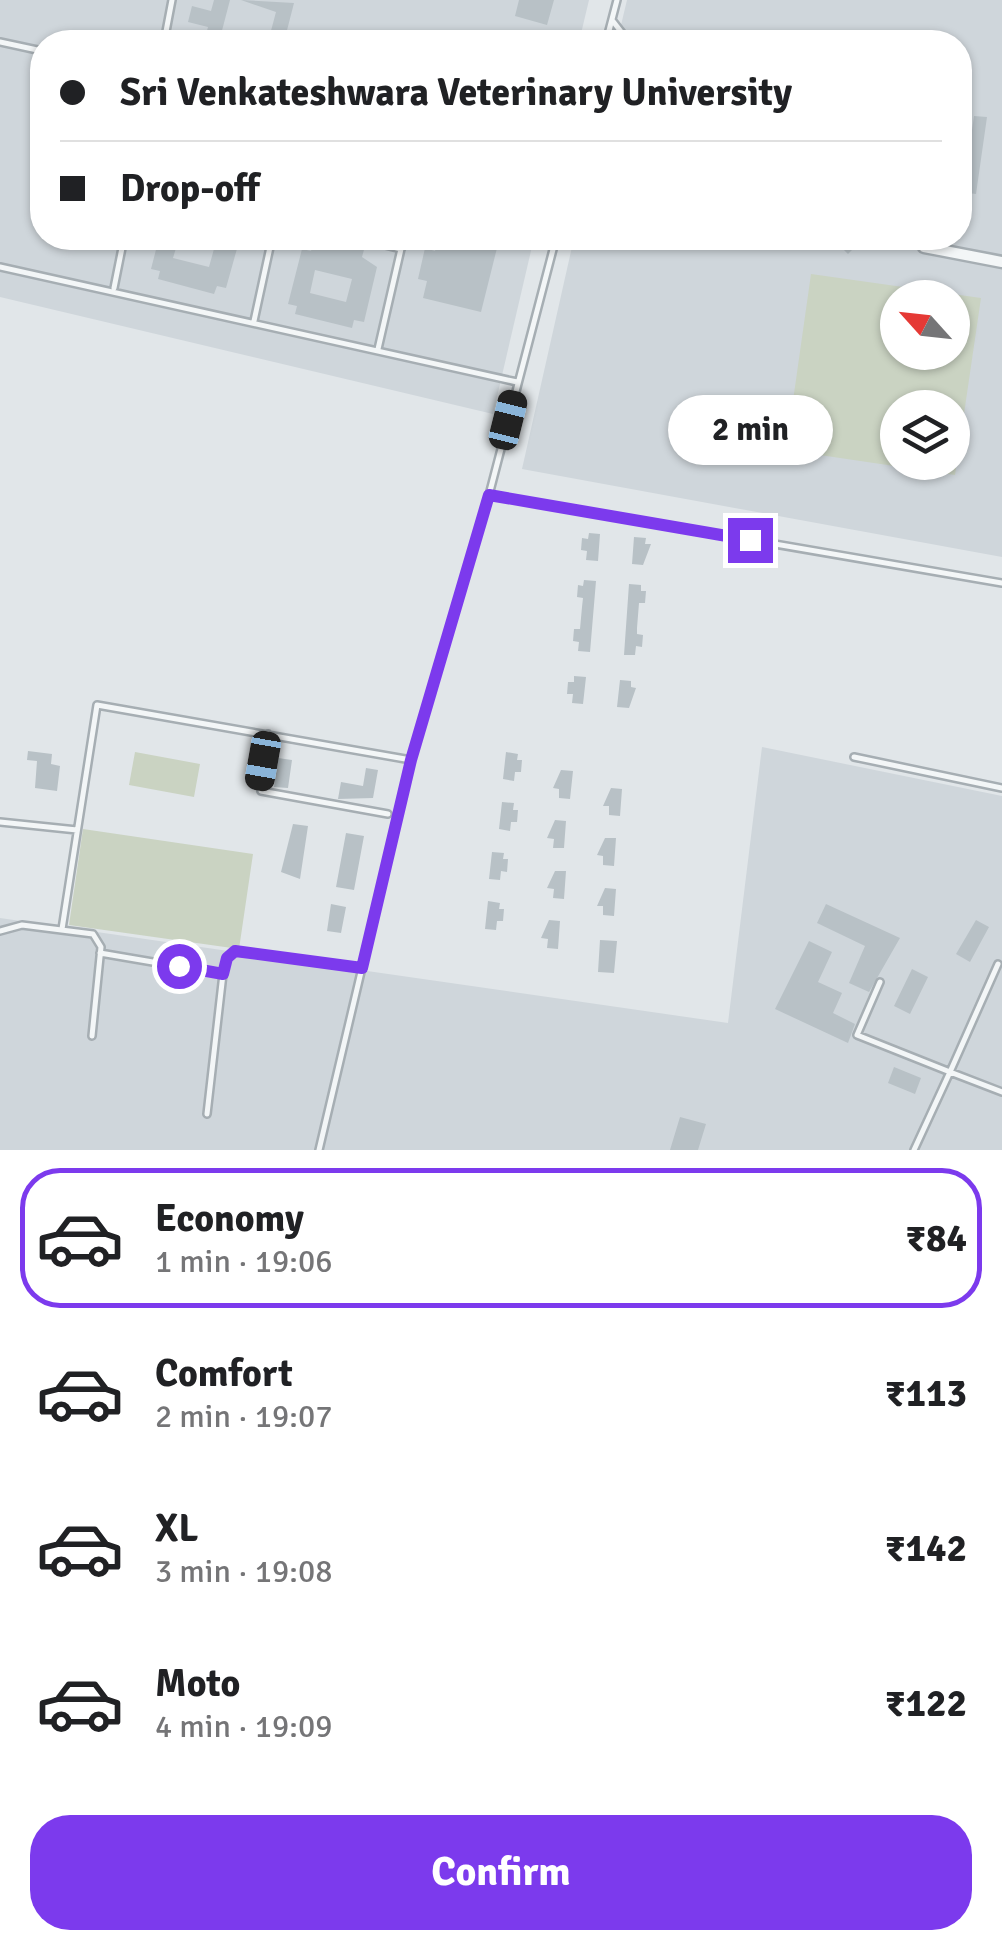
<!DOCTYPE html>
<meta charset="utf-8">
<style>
body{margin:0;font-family:Signika,sans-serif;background:#f2f2f2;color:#202124;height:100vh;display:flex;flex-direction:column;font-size:38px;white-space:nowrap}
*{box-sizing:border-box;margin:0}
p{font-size:32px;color:#757577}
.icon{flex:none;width:55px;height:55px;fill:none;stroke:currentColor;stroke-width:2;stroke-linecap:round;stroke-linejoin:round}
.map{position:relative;height:1150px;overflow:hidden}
.side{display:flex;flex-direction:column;background:#fff;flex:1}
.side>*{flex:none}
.hud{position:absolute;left:30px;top:30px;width:942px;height:220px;border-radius:40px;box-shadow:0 2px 8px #0004;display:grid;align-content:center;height:220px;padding:0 30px;background:#fff}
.needle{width:65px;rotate:297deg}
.controls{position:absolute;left:880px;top:280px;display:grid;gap:20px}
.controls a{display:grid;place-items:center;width:90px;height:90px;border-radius:50%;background:#fff;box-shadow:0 2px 8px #0004;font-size:50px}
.end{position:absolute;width:45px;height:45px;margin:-22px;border:12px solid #7c3aed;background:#fff;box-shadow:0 0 0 5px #fff}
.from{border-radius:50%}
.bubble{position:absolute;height:70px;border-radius:35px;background:#fff;box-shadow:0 2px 8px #0004;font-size:32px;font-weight:800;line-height:70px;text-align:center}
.car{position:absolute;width:30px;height:60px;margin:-30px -15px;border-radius:12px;box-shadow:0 0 8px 2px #0007;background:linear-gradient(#222 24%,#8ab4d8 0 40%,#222 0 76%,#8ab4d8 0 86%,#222 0)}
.hud b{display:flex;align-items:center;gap:35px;height:95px;font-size:38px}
.hud b+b{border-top:2px solid #e0e0e0}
.hud i{width:25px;height:25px;background:#202124}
ul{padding:18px 0 0;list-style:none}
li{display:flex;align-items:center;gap:30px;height:140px;margin:0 20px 15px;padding:0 10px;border:5px solid transparent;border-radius:40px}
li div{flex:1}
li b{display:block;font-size:38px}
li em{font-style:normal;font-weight:800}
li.on{border-color:#7c3aed}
li>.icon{width:90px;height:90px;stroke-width:1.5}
.action{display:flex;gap:20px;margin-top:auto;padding:20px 30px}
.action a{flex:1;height:115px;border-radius:40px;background:#7c3aed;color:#fff;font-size:40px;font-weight:800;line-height:115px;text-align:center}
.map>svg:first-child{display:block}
.built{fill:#cfd6db;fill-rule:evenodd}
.green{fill:#cad3c2;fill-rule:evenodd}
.building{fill:#b8c1c6;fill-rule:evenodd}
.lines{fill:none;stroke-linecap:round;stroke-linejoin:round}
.service-casing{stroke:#a6aeb3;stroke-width:10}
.minor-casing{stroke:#a6aeb3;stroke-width:15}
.service{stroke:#f3f6f7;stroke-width:5}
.minor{stroke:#f3f6f7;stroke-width:10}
.route{stroke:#7c3aed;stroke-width:12}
</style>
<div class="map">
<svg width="1002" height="1150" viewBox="0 0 1002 1150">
<rect width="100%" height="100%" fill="#e1e6e9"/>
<path class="built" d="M0,0H589L579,42H42V238H534L493,414L0,297Z
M627,0H1002V557L522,469L574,238H960V42H617ZM898,298H952V352H898ZM898,408H952V462H898Z
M762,747L1002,796V1150H0V918L728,1023Z"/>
<path class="green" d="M811,274L981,298L955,475L786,450ZM898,298H952V352H898ZM898,408H952V462H898Z
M135,752L200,764L194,797L129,785Z
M83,829L253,854L239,949L69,925Z"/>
<path class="building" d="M214,0H230L219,42H204L208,27L188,22L192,6L211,11Z
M241,0L294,3L284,42H268L276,12Z
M519,0H554L547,25L515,16Z
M974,116L987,117L976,194L960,192V172L966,173L971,139L960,138L962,129L972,130Z
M159,238H179L173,258L209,267L217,238H240L226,288L217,286L214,294L158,279L160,271L151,269Z
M314,238H351L365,246L362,257L377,267L364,322L354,320L352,328L295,314L297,306L288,304L302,249L311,251ZM315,270L352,279L346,302L310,293Z
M438,238L497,248L481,312L423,298L427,281L418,279L425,248L435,251Z
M849,238H864L848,254L841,247Z
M589,533L600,534L598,561L586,560L587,551L581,550L582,538L588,539Z
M634,537L646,538L645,544H651L643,565L632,564Z
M584,580L596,581L590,652L578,651L579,642L573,641L574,629H580L582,607L583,598L577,597L578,585L583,586Z
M629,584L641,585V591H646L645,603H639L637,628V634L643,635L642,647L636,646L635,655H624Z
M574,676L586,677L583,704L572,703L573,694H567L568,682H574Z
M620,680L631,681V687L636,688L629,708L617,707Z
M28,751L52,754L51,764L60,766L57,791L35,788L37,761L27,760Z
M506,752L518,754L517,760H522L521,772H515L514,781L503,779Z
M278,758L292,760L288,788L274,787Z
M366,768L378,770L373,798L338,799L341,782L363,786Z
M561,770L573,771L570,799L559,798V789L553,788Z
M611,788L622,789L620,816L609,815V806H603Z
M502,802L514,803L513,810H518L517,822H511L510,831L499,829Z
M555,820L566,821L564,848H553L554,839L547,838Z
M293,824L308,826L300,879L281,872Z
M346,833L364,836L354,890L336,887Z
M605,838H616L614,866L603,865V856L597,855Z
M492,852L504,853L503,859H508L507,872L501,871L500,880L489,879Z
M555,871H566L564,899L553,898L554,889L547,888Z
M605,888L616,889L614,916L603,915V906H597Z
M488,901L500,903L499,909H504L503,921H497L496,930L485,929Z
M331,904L346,907L341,933L327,931Z
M826,904L900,938L869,992L849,983L865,946L817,923Z
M549,920L560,921L558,949L547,948L548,939L541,938Z
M976,920L989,927L970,962L956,954Z
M600,940L617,941L614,973L598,972Z
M809,941L832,952L818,982L842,993L833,1013L855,1024L848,1043L775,1009Z
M912,969L928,977L910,1014L894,1006Z
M894,1067L921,1078L915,1094L888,1083Z
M680,1117L706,1124L698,1150H670Z"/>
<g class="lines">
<defs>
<path id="service" d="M612,20L629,42
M0,42L42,51
M164,42L172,0
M606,42L617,0
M357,238L401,249L407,238
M0,267L517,382
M114,288L124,238
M254,321L272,238
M378,349L401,249
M489,495L1002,583
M268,734L261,791L388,814
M854,757L1002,788
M0,822L77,830
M62,929L97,705L411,760
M0,931L22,925L93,934L101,947L92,1036
M100,953L223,974L207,1114
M223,974L227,958L235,951L362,968
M880,982L857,1035L950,1072L998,964
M319,1150L411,760L489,495L556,238
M914,1150L950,1072L1002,1092"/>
<path id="minor" d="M924,247L1002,262"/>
</defs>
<use href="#service" class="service-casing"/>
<use href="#minor" class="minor-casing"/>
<use href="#service" class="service"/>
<use href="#minor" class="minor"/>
</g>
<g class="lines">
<path class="route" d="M179,966L223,974L227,958L235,951L362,968L411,760L489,495L750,540"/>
</g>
</svg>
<div class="controls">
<a><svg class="needle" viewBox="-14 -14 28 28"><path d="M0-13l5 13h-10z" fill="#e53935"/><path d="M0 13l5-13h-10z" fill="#757577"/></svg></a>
<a><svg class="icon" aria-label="layers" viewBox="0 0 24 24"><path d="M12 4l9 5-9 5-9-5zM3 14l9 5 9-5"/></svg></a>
</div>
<i class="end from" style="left:179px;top:966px"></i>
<i class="end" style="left:750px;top:540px"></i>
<div class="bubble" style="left:668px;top:395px;width:165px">2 min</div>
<i class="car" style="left:508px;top:420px;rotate:14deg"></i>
<i class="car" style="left:263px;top:761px;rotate:190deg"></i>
<div class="hud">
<b><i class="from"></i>Sri Venkateshwara Veterinary University</b>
<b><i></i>Drop-off</b>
</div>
</div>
<section class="side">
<ul>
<li class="on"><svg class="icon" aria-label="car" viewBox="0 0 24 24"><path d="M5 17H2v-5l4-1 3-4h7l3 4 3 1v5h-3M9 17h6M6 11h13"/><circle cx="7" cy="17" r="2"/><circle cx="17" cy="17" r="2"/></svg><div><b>Economy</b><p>1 min · 19:06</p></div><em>₹84</em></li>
<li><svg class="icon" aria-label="car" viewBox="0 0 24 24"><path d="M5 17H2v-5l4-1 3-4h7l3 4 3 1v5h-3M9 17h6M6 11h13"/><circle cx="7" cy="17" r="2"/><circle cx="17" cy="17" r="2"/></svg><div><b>Comfort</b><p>2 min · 19:07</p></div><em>₹113</em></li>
<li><svg class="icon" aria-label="car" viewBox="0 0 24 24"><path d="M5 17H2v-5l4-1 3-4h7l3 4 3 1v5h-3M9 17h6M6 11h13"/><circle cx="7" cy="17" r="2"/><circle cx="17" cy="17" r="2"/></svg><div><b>XL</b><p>3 min · 19:08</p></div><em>₹142</em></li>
<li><svg class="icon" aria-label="car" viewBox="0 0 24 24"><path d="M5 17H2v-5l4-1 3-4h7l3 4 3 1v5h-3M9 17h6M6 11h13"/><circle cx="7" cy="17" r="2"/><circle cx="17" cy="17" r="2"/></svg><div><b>Moto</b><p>4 min · 19:09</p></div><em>₹122</em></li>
</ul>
<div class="action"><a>Confirm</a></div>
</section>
